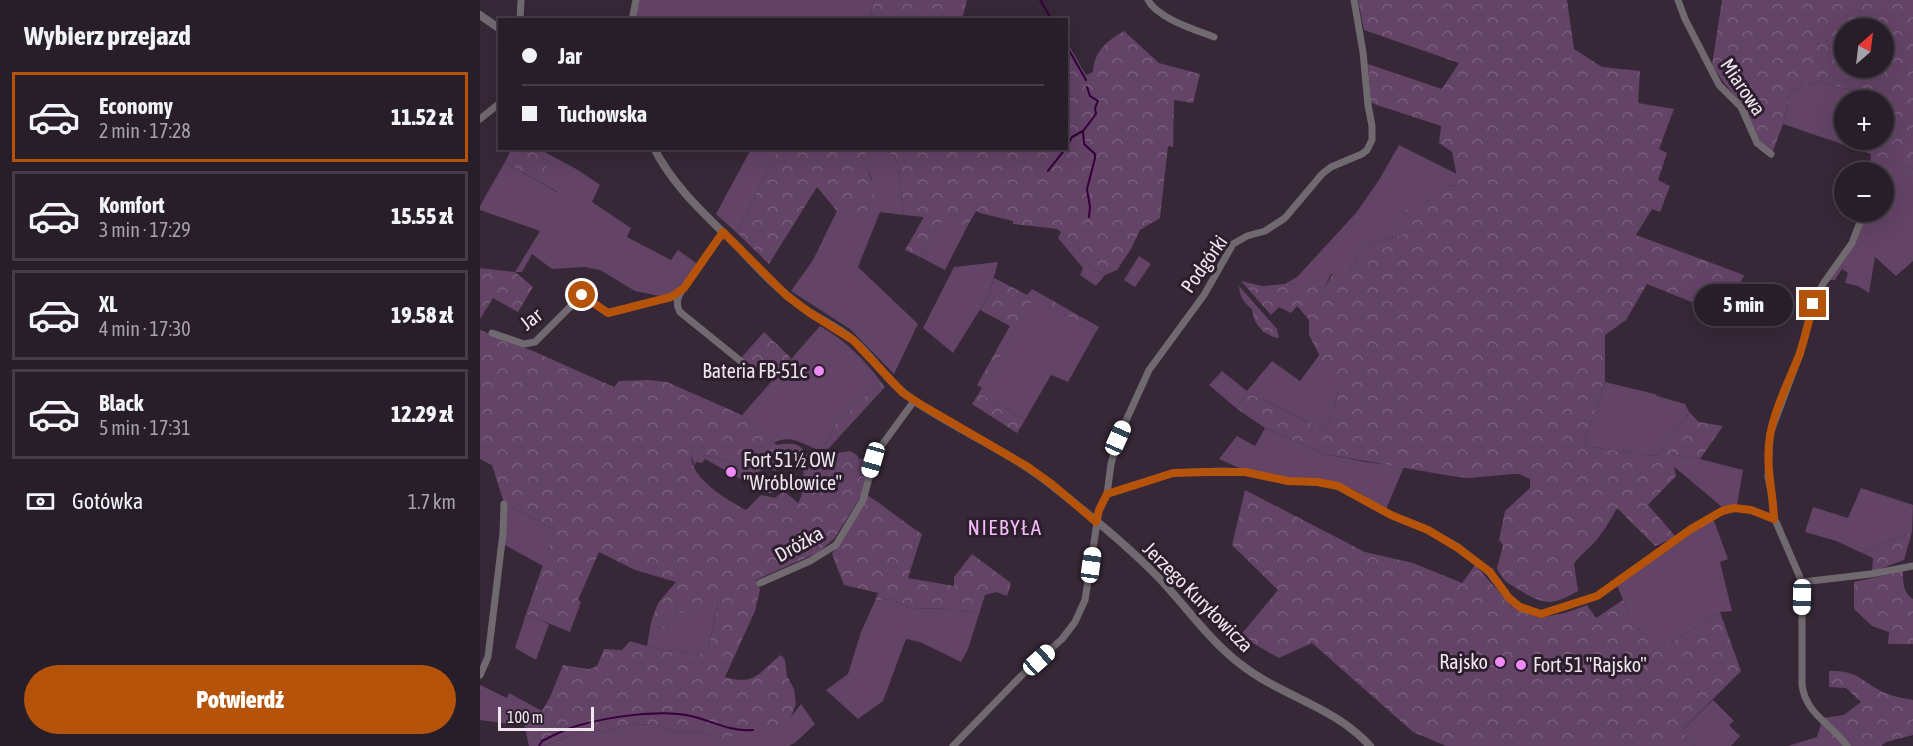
<!DOCTYPE html>
<html lang="pl">
<meta charset="utf-8">
<style>
body{margin:0;font-family:"Asap Condensed",sans-serif;background:#302731;color:#f1f3f6;height:100vh;display:flex;flex-direction:column;font-size:22px;white-space:nowrap}
*{box-sizing:border-box;margin:0}
p{font-size:20px;color:#a5a2a8}
.icon{flex:none;width:33px;height:33px;fill:none;stroke:currentColor;stroke-width:2;stroke-linecap:round;stroke-linejoin:round}
.map{position:relative;flex:1;overflow:hidden}
.panel{display:flex;flex-direction:column;background:#281e29;width:480px}
.panel>*{flex:none}
.banner{position:absolute;left:18px;top:18px;width:570px;height:132px;border-radius:0px;box-shadow:0 6px 24px #0002,0 0 0 2px #443c46;display:grid;align-content:center;height:132px;padding:0 24px;background:#281e29}
.needle{width:39px;rotate:28deg}
.buttons{position:absolute;left:1354px;top:18px;display:grid;gap:12px}
.buttons a{display:grid;place-items:center;width:60px;height:60px;border-radius:50%;background:#281e29;box-shadow:0 6px 24px #0002,0 0 0 2px #443c46;font-size:30px}
.scale{position:absolute;left:18px;bottom:15px;width:96px;box-sizing:border-box;padding-left:6px;border:3px solid #efe6f0;border-top:0;font-size:16px;line-height:21px;white-space:nowrap;color:#efe6f0;-webkit-text-stroke:4px #2c1e2d;paint-order:stroke}
.end{position:absolute;width:27px;height:27px;margin:-14px;border:8px solid #b45309;background:#fff;box-shadow:0 0 0 3px #fff}
.from{border-radius:50%}
.bubble{position:absolute;height:42px;border-radius:21px;background:#281e29;box-shadow:0 6px 24px #0002,0 0 0 2px #443c46;font-size:20px;font-weight:800;line-height:42px;text-align:center}
.car{position:absolute;width:18px;height:36px;margin:-18px -9px;border-radius:8px;box-shadow:0 0 4px 2px #0007;background:linear-gradient(#fff 24%,#345 0 40%,#fff 0 76%,#345 0 86%,#fff 0)}
.banner b{display:flex;align-items:center;gap:21px;height:57px;font-size:22px}
.banner b+b{border-top:2px solid #443c46}
.banner i{width:15px;height:15px;background:#f1f3f6}
ul{padding:0;list-style:none}
li{display:flex;align-items:center;gap:18px;height:90px;margin:0 12px 9px;padding:0 12px;border:3px solid #443c46;border-radius:0px}
li div{flex:1}
li b{display:block;font-size:22px}
li em{font-style:normal;font-weight:800}
li.on{border-color:#b45309}
li>.icon{width:54px;height:54px;stroke-width:1.5}
h2{padding:0 24px;font-size:27px;line-height:72px}
.pay{display:flex;align-items:center;gap:15px;height:66px;padding:0 24px;font-size:22px}
.pay p{margin-inline-start:auto}
.action{display:flex;gap:12px;margin-top:auto;padding:12px 24px}
.action a{flex:1;height:69px;border-radius:36px;background:#b45309;color:#fff;font-size:24px;font-weight:800;line-height:69px;text-align:center}
main{display:flex;flex:1;min-height:0}
.map>svg:first-child{display:block}
.green{fill:#634366}
.forest{fill:url(#forest-crowns);fill-rule:evenodd}
.lines{fill:none;stroke-linecap:round;stroke-linejoin:round}
.stream{stroke:#36003b;stroke-width:2}
.minor{stroke:#706970;stroke-width:7}
.tertiary{stroke:#706970;stroke-width:8}
.route{stroke:#b45309;stroke-width:8}
.poi-dot{fill:#ef8bf7;stroke:#2c1e2d;stroke-width:2}
.labels{text-anchor:middle;stroke-width:6;stroke-linejoin:round;paint-order:stroke}
.street-label{font-size:20px;fill:#efe6f0;stroke:#2c1e2d}
.poi-label{font-size:20px;fill:#efe6f0;stroke:#2c1e2d;text-anchor:end}
.neighbourhood-label{font-size:21px;letter-spacing:1.5px;fill:#f3bcf7;stroke:#2c1e2d}
</style>
<main>
<section class="panel">
<h2>Wybierz przejazd</h2>
<ul>
<li class="on"><svg class="icon" aria-label="car" viewBox="0 0 24 24"><path d="M5 17H2v-5l4-1 3-4h7l3 4 3 1v5h-3M9 17h6M6 11h13"/><circle cx="7" cy="17" r="2"/><circle cx="17" cy="17" r="2"/></svg><div><b>Economy</b><p>2 min · 17:28</p></div><em>11.52 zł</em></li>
<li><svg class="icon" aria-label="car" viewBox="0 0 24 24"><path d="M5 17H2v-5l4-1 3-4h7l3 4 3 1v5h-3M9 17h6M6 11h13"/><circle cx="7" cy="17" r="2"/><circle cx="17" cy="17" r="2"/></svg><div><b>Komfort</b><p>3 min · 17:29</p></div><em>15.55 zł</em></li>
<li><svg class="icon" aria-label="car" viewBox="0 0 24 24"><path d="M5 17H2v-5l4-1 3-4h7l3 4 3 1v5h-3M9 17h6M6 11h13"/><circle cx="7" cy="17" r="2"/><circle cx="17" cy="17" r="2"/></svg><div><b>XL</b><p>4 min · 17:30</p></div><em>19.58 zł</em></li>
<li><svg class="icon" aria-label="car" viewBox="0 0 24 24"><path d="M5 17H2v-5l4-1 3-4h7l3 4 3 1v5h-3M9 17h6M6 11h13"/><circle cx="7" cy="17" r="2"/><circle cx="17" cy="17" r="2"/></svg><div><b>Black</b><p>5 min · 17:31</p></div><em>12.29 zł</em></li>
</ul>
<div class="pay"><svg class="icon" aria-label="cash" viewBox="0 0 24 24"><path d="M3 7h18v10H3z"/><circle cx="12" cy="12" r="2"/></svg>Gotówka<p>1.7 km</p></div>
<div class="action"><a>Potwierdź</a></div>
</section>
<div class="map">
<svg width="1433" height="746" viewBox="0 0 1433 746">
<defs>
<pattern id="forest-crowns" width="20" height="18" patternUnits="userSpaceOnUse" patternTransform="scale(1.5)"><rect width="20" height="18" fill="#634366"/><path d="M2 6a3 3 0 1 1 6 0M12 15a3 3 0 1 1 6 0" fill="none" stroke="#7a5e7c"/></pattern>
</defs>
<rect width="100%" height="100%" fill="#362837"/>
<path class="green" d="M159,0H394L390,19L154,20Z
M1339,81L1403,100H1365V140H1396L1392,155L1433,169V261L1416,276L1395,257L1389,293L1378,286L1365,283L1368,273L1362,269L1355,280H1348C1366,256 1378,241 1386,212H1404V172H1389L1391,154L1303,124L1311,91Z
M919,145L977,174L978,182L976,185L968,186L917,223L925,233C912,240 895,238 884,249C877,255 874,266 868,274L864,276L851,274L843,290L839,291L816,283L803,285L817,277L876,213L899,180Z
M49,149H59L98,170L120,185L112,202L151,228L147,237L191,260L198,250L219,265L207,282L185,297L155,291L120,270L105,267L72,269L52,254L42,272H35L60,231L0,210V206L25,162L77,192L78,186L63,173L68,161Z
M271,149H298L257,233L236,214Z
M405,149L415,157L419,168L424,215L400,212L378,267L438,324L414,374L370,329L311,291L333,260L357,211L384,214L393,199L392,180L386,165V150Z
M465,216L487,227L465,270L440,257Z
M581,232L593,242L613,269L625,275L616,286L600,275L603,268L578,238Z
M659,256L671,264L655,287L644,280Z
M518,262L509,295L473,353L443,328L474,267Z
M554,297L616,332L588,382L571,375L545,420L499,393Z
M340,326C365,340 384,359 401,382L355,423L351,436L341,449H336C322,443 308,434 294,443L262,415Z
M840,354L858,390L854,409L845,430L767,392L756,408L729,385L742,371L767,391L792,361L820,381Z
M1125,382L1175,394L1177,396L1205,404L1209,412L1177,456L1103,446Z
M785,428L845,454L886,462L924,467L906,509L873,489L850,481L810,478L759,468L739,459L757,436L775,446Z
M212,448L222,455L246,460L265,470L282,461L283,470L278,472L279,474H282L284,483L287,486L294,487L300,489L294,493H286L225,459L222,463L216,462L215,466L211,455Z
M1191,454L1220,459L1263,470L1257,505L1242,507L1192,465Z
M1381,488L1433,505L1432,532L1382,553L1356,541L1325,532L1333,507L1368,518Z
M26,504L75,530L63,566L23,544Z
M1233,518L1248,559L1240,562L1252,611L1240,612L1190,643L1168,638L1153,624L1137,585Z
M411,599L429,608L474,609L499,614L488,649L481,662L440,642L426,639L403,701L378,719L346,690L368,674L381,632L395,601Z
M238,603L228,650L215,656L197,649L187,652L167,646L171,622L182,630L196,614Z
M46,614L69,624L56,660L35,648Z
M0,685L27,698L29,693L62,711L44,723L40,721L28,724L0,720Z
M1233,700L1254,721L1249,725L1260,736L1251,746H1215L1201,731Z
M321,704L335,724L316,742L309,746H63L110,728L124,732L150,724L177,725L189,730L203,733L217,731L243,738L311,717Z"/>
<path class="forest" d="M394,0H487L482,19H390Z
M878,0H1087L1094,49L1122,67L1160,71L1158,103L1194,109L1179,149L1187,153L1178,180L1190,186L1180,212L1172,209L1156,235L1264,275L1246,316L1167,284L1146,320L1125,335V382L1103,446L1177,456L1209,412L1219,422L1243,426L1220,459L1191,454L1196,476L1168,505L1196,537L1175,546L1137,508C1130,521 1122,535 1111,546C1105,552 1099,556 1094,564L1098,591C1074,605 1065,606 1041,591C1027,582 1026,584 1017,569L1023,545L1019,540L1025,511L1050,488V479L1039,474H1034L988,478L971,476L845,454L785,428L756,408L767,392L845,430L854,409L858,391L829,335V320L817,306L811,313L799,307L791,315L761,281L782,286L828,282L839,291L843,290L854,272L864,276L868,274C874,266 877,255 884,249C895,238 912,240 925,233L917,223L926,210L943,200L947,202C956,193 962,186 976,185L978,182L972,152L959,143L961,126L891,103L888,64L962,89L979,63L884,30Z
M1242,0H1433V169L1391,155L1396,140H1404V110L1406,102L1401,99L1339,81L1311,91L1303,124L1293,151L1281,143L1272,126L1265,108L1244,83L1232,65ZM1365,28H1404V68H1365Z
M644,31L679,63L720,74L713,103L694,100L693,147L688,146L680,218L660,230L651,249L637,270L625,275L613,269L593,242L577,229L533,224V221L500,213L496,211L487,227L465,217L440,257L425,250L444,217L424,215L419,168L415,157L405,149L586,148L587,42L606,75L613,72C614,51 627,41 644,31Z
M32,148L49,149L68,161L64,173L79,186L78,192L25,162Z
M298,149H397L386,151V165L394,187V199L384,215L357,211L337,187L289,264L257,233Z
M0,268L35,272L53,287L38,312L13,298L0,319Z
M514,278L547,295L552,289L619,327L616,332L554,298L502,388L497,385L530,326L500,310L509,295Z
M759,286L797,329L799,338C784,336 773,324 772,309C763,302 760,297 759,286Z
M0,330L53,351L134,387L139,381L168,380L187,382L262,415L297,445C317,442 322,444 331,463L345,457L349,453L352,454L370,451L378,456V459L391,456L383,493L354,539L337,553L276,580L280,590L275,611L245,677C277,686 278,672 301,655L305,660L307,676L314,689L316,704L311,717L285,732L243,738L217,731L203,733L189,730L177,725L150,724L124,732L110,728L63,746H49L44,723L62,711L70,697L83,665L109,669L117,666L124,649L142,650L150,641L187,652L197,649L215,656L228,650L238,604L196,614L182,630L171,622L178,603L196,582L155,570L119,552L98,600L101,602L90,632L46,614L75,530L24,503L12,465L0,459ZM212,449L222,455L246,460L265,470L283,460H287L286,467L296,471L304,459L301,450L316,451L322,455C323,472 327,488 318,503L304,491L295,498L281,495L266,510C246,499 205,476 212,449Z
M284,332L311,358L292,379L261,358Z
M401,382L405,387L348,449H341L351,436L355,423Z
M499,393L545,420L537,433L492,404Z
M765,490L885,552L933,563L982,583L995,565L1031,605L1059,618L1085,613L1107,605L1116,618L1143,600C1156,630 1157,635 1190,643L1240,612L1261,671L1201,731L1215,746H966L933,732L832,643L799,658L760,636L798,590L752,545Z
M387,495C406,507 423,522 442,534L428,578L474,586V577L492,554L531,583L527,596L516,592L505,595L499,614L474,609L429,608L411,599L395,601L398,593L364,585L352,554L385,502Z
M1432,532L1424,560L1392,572L1393,558L1382,553Z
M1423,571C1423,582 1423,593 1433,599V644H1408L1409,632L1392,626L1374,609V582Z
M1349,671C1380,670 1381,682 1405,693C1414,697 1424,698 1433,700V735L1406,742L1401,746H1308L1337,737L1343,718L1364,715L1381,702L1366,688L1349,687Z"/>
<g class="lines">
<path class="stream" d="M560,0L572,20
M586,45L606,80
M603,131L604,144L615,154V158L607,189L610,207L609,217
M568,171C577,159 586,150 592,137L603,131L616,114L615,108L618,101L610,96L607,87
M59,746L62,741C74,735 87,728 100,725C128,717 177,710 206,715C229,719 248,732 273,730"/>
<path class="minor" d="M668,0C677,18 716,30 734,37
M1198,0L1205,19L1239,85L1261,107L1277,143L1291,154
M40,20L41,0
M152,20L156,0
M0,119L20,103
M201,292C196,299 196,305 200,312L263,363
M12,333L44,344L55,342L102,295L128,313L191,297L204,288L243,232
M627,494L693,473L742,471L766,472L808,481L837,482L858,486L911,515L948,530L978,547L1009,572L1029,598L1040,607L1061,614L1117,596L1211,529L1243,511L1254,508L1271,510L1294,519
M1322,582L1391,574L1433,566
M280,583L330,561L356,545L383,500L394,460L399,449L434,401
M0,675L8,657L23,533L24,504
M473,746L541,676L582,639L595,622L605,600L619,510L627,494L631,464L638,438L669,370L724,295L753,244L767,236L785,231L805,218L842,174L851,167L882,154L887,150L892,140V126L888,105L883,52L874,0
M1367,746C1352,724 1326,715 1322,685V582L1296,522L1294,519L1293,501L1288,477L1290,434L1320,354L1333,304L1343,284L1372,243L1382,217"/>
<path class="tertiary" d="M0,15L20,29
M174,148C194,188 228,217 260,249C278,268 296,288 318,304C335,318 357,326 373,340C395,359 409,384 433,400C479,431 531,452 574,487C610,515 646,544 678,577C705,605 728,639 759,663C800,696 854,706 890,746"/>
</g>
<g class="lines">
<path class="route" d="M102,295L128,313L191,297L204,288L243,232L307,296L330,313L373,340L423,393L445,407L548,467L573,485L616,522L619,510L627,494L693,473L728,472H765L808,481L837,482L858,486L911,515L948,530L978,548L1010,572L1029,598L1040,607L1061,614L1117,596L1211,529L1242,511L1254,508L1271,510L1294,519C1293,491 1285,465 1290,436C1294,410 1310,379 1320,353C1325,337 1329,321 1333,304"/>
</g>
<g class="poi-dot">
<circle cx="339" cy="371" r="6"/>
<circle cx="251" cy="472" r="6"/>
<circle cx="1020" cy="662" r="6"/>
<circle cx="1041" cy="665" r="6"/>
</g>
<g class="labels">
<g class="street-label">
<text transform="translate(1263 87) rotate(56)" y="7">Miarowa</text>
<text transform="translate(724 264) rotate(-55)" y="7">Podgórki</text>
<text transform="translate(51 319) rotate(-38)" y="7">Jar</text>
<text transform="translate(319 544) rotate(-29)" y="7">Dróżka</text>
<text transform="translate(718 597) rotate(45)" y="7">Jerzego Kuryłowicza</text>
</g>
<g class="poi-label">
<text x="327" y="378">Bateria FB-51c</text>
<text x="263" y="467" text-anchor="start">Fort 51½ OW<tspan x="263" dy="23">"Wróblowice"</tspan></text>
<text x="1008" y="669">Rajsko</text>
<text x="1053" y="672" text-anchor="start">Fort 51 "Rajsko"</text>
</g>
<g class="neighbourhood-label">
<text x="525" y="535">NIEBYŁA</text>
</g>
</g>
</svg>
<div class="buttons">
<a><svg class="needle" viewBox="-14 -14 28 28"><path d="M0-13l5 13h-10z" fill="#e53935"/><path d="M0 13l5-13h-10z" fill="#a5a2a8"/></svg></a>
<a>+</a>
<a>−</a>
</div>
<div class="scale">100 m</div>
<i class="end from" style="left:102px;top:295px"></i>
<i class="end" style="left:1333px;top:304px"></i>
<div class="bubble" style="left:1214px;top:284px;width:99px">5 min</div>
<i class="car" style="left:638px;top:438px;rotate:24deg"></i>
<i class="car" style="left:393px;top:460px;rotate:196deg"></i>
<i class="car" style="left:611px;top:565px;rotate:8deg"></i>
<i class="car" style="left:1322px;top:597px;rotate:181deg"></i>
<i class="car" style="left:559px;top:660px;rotate:48deg"></i>
<div class="banner">
<b><i class="from"></i>Jar</b>
<b><i></i>Tuchowska</b>
</div>
</div>
</main>
